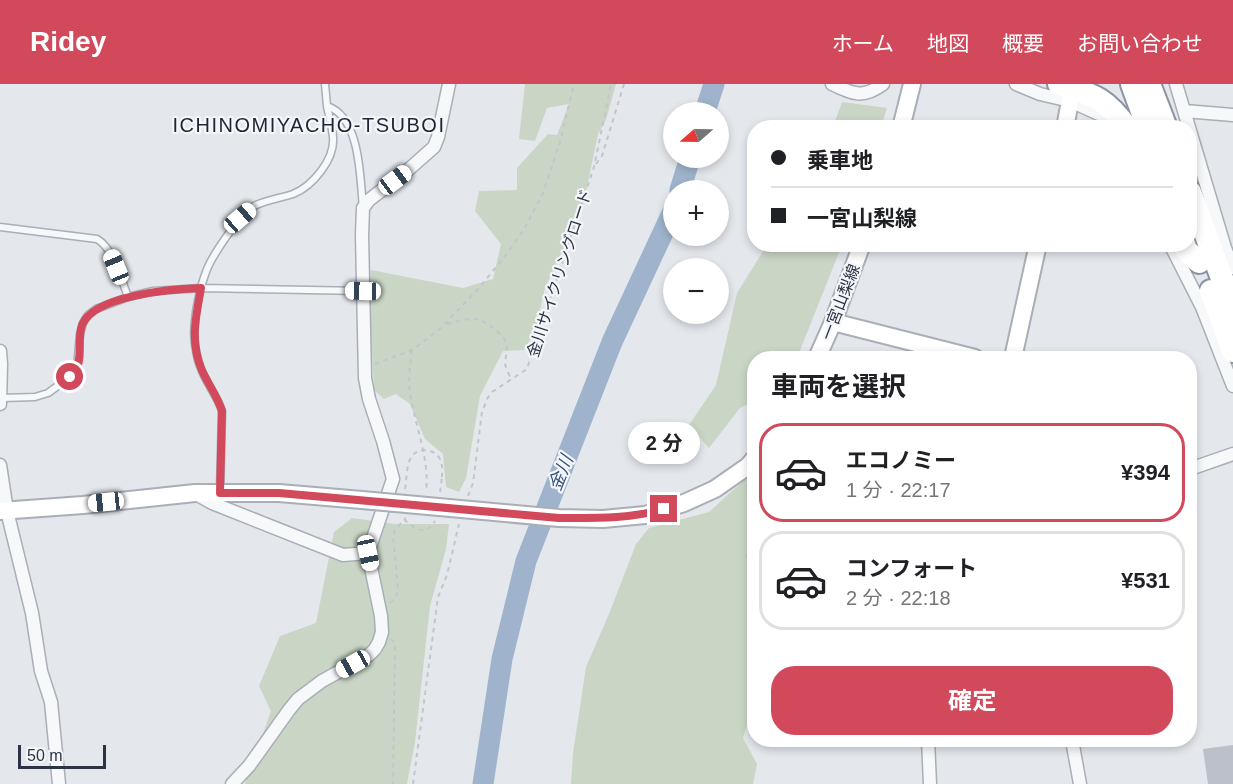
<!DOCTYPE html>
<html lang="ja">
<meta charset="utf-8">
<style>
body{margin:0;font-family:Arial,"Noto Sans JP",sans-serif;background:#f6f6f6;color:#202124;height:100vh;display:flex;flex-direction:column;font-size:22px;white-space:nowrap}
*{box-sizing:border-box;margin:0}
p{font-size:20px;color:#757577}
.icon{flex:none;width:33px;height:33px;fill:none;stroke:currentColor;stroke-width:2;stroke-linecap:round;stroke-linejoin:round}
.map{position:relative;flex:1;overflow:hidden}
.panel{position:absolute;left:747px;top:267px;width:450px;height:396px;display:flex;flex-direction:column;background:#fff;border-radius:24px;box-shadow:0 3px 9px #0003}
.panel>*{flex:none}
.banner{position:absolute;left:747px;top:36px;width:450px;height:132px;border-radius:24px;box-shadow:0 3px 9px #0003;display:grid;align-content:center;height:132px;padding:0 24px;background:#fff}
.needle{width:39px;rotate:250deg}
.fabs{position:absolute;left:663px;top:18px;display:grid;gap:12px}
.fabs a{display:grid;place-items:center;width:66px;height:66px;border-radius:50%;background:#fff;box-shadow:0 3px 9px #0003;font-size:30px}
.scale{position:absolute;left:18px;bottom:15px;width:88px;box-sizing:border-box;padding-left:6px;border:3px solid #2b3445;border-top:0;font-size:16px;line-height:21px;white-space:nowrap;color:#2b3445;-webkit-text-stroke:4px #f4f6f9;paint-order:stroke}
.end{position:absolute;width:27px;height:27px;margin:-14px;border:8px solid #d1495b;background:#fff;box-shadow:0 0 0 3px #fff}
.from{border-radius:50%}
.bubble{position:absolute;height:42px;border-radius:21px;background:#fff;box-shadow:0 3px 9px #0003;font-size:20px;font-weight:700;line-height:42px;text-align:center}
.car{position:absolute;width:18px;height:36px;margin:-18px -9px;border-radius:8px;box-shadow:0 0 4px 2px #0007;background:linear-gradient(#fff 24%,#345 0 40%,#fff 0 76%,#345 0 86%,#fff 0)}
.banner b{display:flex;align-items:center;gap:21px;height:57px;font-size:22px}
.banner b+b{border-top:2px solid #e0e0e0}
.banner i{width:15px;height:15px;background:#202124}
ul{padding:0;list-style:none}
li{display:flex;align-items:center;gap:18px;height:99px;margin:0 12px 9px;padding:0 12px;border:3px solid #e0e0e0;border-radius:24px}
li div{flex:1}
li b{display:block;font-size:22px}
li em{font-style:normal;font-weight:700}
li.active{border-color:#d1495b}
li>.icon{width:54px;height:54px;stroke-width:1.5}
h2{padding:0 24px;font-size:27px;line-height:72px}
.cta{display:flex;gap:12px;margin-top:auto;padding:12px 24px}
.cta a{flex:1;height:69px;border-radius:24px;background:#d1495b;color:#fff;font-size:24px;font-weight:700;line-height:69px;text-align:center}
header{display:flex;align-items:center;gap:36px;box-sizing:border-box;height:84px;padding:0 30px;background:#d1495b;color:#fff}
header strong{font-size:28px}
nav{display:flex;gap:33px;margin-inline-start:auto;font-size:21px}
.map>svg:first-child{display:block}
.green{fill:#c9d6c5}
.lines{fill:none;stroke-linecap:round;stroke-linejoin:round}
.river{stroke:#9fb4cc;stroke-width:21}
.building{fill:#bbc0ca}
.lane-casing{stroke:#a9aeb7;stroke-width:9}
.street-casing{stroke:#a9aeb7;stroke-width:15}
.secondary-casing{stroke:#a9aeb7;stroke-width:20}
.highway-casing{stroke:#8b94a3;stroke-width:26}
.path{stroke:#c2c5cb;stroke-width:2;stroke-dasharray:4.5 4.5;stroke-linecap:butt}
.lane{stroke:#f7f8fa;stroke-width:6}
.street{stroke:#f7f8fa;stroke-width:12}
.secondary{stroke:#fff;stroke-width:16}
.highway{stroke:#fff;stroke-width:22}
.secondary-bridge-casing{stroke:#a9aeb7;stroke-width:20;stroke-linecap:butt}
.path-bridge{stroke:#c2c5cb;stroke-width:2;stroke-dasharray:4.5 4.5;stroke-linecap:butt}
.secondary-bridge{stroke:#fff;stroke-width:16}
.route{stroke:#d1495b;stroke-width:8}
.labels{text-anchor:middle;stroke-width:4.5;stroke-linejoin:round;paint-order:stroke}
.street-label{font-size:16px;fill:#2b3445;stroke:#f4f6f9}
.water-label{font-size:18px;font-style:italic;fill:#34527a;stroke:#f4f6f9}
.quarter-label{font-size:20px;letter-spacing:1.5px;fill:#1d2536;stroke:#f4f6f9}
</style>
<header>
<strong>Ridey</strong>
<nav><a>ホーム</a><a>地図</a><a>概要</a><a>お問い合わせ</a></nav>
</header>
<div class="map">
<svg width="1233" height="700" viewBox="0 0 1233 700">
<rect width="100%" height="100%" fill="#e4e7ec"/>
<path class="green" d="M525,0H616L606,36L598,50L583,122L545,204L535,247L524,266L503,267L480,312L466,394L459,408L446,403L443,370L425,355L410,320L396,310L384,315L374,306L369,213L371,186L463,204L493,195L501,160L475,127L479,107L517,106V84L548,50L557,51L569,20L547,24L535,57L519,55Z
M842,18L887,24L881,43H833Z
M767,161H842L797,274H754V317L740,324L709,364L689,341L716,301L737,209Z
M754,387V618L743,654L757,680L753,700H571L573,669L586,583L609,530L636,460L649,444L709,428Z
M352,434L395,440H449L446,465L430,522L415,658L407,700H245L271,627L259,602L280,552L316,539L334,448Z"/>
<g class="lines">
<path class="river" d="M705,28L714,0
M680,106L690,74
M483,700L502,575L526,477L612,258L674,125"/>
</g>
<path class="building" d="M1233,661V700H1208L1203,665Z"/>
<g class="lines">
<defs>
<path id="lane" d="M325,0L327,22C361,33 360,95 363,124
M0,143L97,155C114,165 121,195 128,213
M1,314L35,313L48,309L70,293L77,285L80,250L83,239L88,231L96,225L128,213L153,207L201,204L363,207
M220,407L222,327C217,311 205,298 200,282C197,275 196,267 195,260C192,240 199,206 206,188C211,173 240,130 254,122C266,116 281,114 293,110C313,102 335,75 333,53C332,43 329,32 327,22
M754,459L751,472L754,483"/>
<path id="street" d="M832,0C853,10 863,15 883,0
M1016,0L1040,10L1070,17L1101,31L1111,44
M1176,0L1225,164L1233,184
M1185,27L1233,31
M1170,160L1202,223L1233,302
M0,267L1,280L0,320
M0,381L7,427L32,529L41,587L51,618L59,700
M1190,385L1233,370
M196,410L212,419L343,471L368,469
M928,656L930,700
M1072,656L1080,700
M232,700L249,682L289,626L298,615L322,597L369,571L375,565L379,558L382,548L381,532L368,469L393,395L383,357L369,315L365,294L362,151L363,124L369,116L408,86L434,63L438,53L449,0"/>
<path id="secondary" d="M901,44L912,0
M1065,44L1070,17
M833,238L975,274
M817,274L833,238L862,160
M1013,274L1038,160
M715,405L748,382L754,375
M0,427L83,421L195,409H279L362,416"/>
<path id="highway" d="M1059,0C1093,11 1105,13 1127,44
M1132,0L1148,44
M1149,0L1166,44
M1190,108L1233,224
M1184,160L1186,166L1199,178
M1211,207L1233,267"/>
</defs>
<use href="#lane" class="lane-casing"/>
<use href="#street" class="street-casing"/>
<use href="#secondary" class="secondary-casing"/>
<use href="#highway" class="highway-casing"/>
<path class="path" d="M596,80L602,72L624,0
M447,240C472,234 478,230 498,248C502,252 505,254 506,259C508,266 506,271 505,278C505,284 509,290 511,295
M412,266C410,280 408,295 410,309C415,342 430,375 426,408
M375,280L412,266L441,244L479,204L505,172L523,147L543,109L560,58L574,0
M440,408L442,393
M468,412L473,399L482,328L487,315L492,308L527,285L594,83L611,0
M404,435C414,445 426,453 435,437
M390,519L396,513L398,505L393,452L395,446L406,434
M391,555L395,559L393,700
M413,700L438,513L447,491L459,440"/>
<use href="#lane" class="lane"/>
<use href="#street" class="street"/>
<use href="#secondary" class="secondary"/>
<use href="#highway" class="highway"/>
<defs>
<path id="secondary-bridge" d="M362,416L559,434L603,435L645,431L684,419L715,405"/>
</defs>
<use href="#secondary-bridge" class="secondary-bridge-casing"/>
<path class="path-bridge" d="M405,405C407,395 406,380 412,372C419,363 435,365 440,375C443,381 442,387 442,393"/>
<use href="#secondary-bridge" class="secondary-bridge"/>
</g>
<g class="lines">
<path class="route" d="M70,293C72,291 74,289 76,286C83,273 77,255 82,241C94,211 173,205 201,204C196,232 190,256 201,284C207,299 217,311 222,327L220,409H279L559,434C595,434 630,435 664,425"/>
</g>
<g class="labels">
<g class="street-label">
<text transform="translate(559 189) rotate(-72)" y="6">金川サイクリングロード</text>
<text transform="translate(840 218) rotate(-69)" y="6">一宮山梨線</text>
</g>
<g class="water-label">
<text transform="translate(561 389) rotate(-68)" y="6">金川</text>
</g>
<g class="quarter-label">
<text x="309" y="48">ICHINOMIYACHO-TSUBOI</text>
</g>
</g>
</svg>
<div class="fabs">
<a><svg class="needle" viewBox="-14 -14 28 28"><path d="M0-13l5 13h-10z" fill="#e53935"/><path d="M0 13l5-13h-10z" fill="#757577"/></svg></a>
<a>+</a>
<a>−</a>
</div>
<div class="scale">50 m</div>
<i class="end from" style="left:70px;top:293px"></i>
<i class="end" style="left:664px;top:425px"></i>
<div class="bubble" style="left:628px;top:338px;width:72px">2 分</div>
<i class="car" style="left:395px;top:96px;rotate:53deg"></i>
<i class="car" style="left:240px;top:134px;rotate:49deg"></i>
<i class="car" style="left:116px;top:183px;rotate:338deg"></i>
<i class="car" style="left:363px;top:207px;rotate:271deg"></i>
<i class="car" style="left:106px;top:418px;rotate:264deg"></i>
<i class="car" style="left:368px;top:469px;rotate:168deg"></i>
<i class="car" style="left:353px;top:580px;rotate:241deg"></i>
<div class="banner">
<b><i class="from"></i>乗車地</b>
<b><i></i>一宮山梨線</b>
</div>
<section class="panel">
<h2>車両を選択</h2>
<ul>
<li class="active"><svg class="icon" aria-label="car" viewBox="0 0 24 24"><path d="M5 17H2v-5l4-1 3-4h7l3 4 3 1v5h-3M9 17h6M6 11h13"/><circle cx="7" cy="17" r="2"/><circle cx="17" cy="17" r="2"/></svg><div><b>エコノミー</b><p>1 分 · 22:17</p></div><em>¥394</em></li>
<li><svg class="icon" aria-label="car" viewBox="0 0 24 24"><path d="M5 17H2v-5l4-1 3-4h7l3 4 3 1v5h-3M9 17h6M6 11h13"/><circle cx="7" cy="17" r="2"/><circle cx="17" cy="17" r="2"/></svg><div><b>コンフォート</b><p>2 分 · 22:18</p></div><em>¥531</em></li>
</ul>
<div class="cta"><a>確定</a></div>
</section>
</div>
